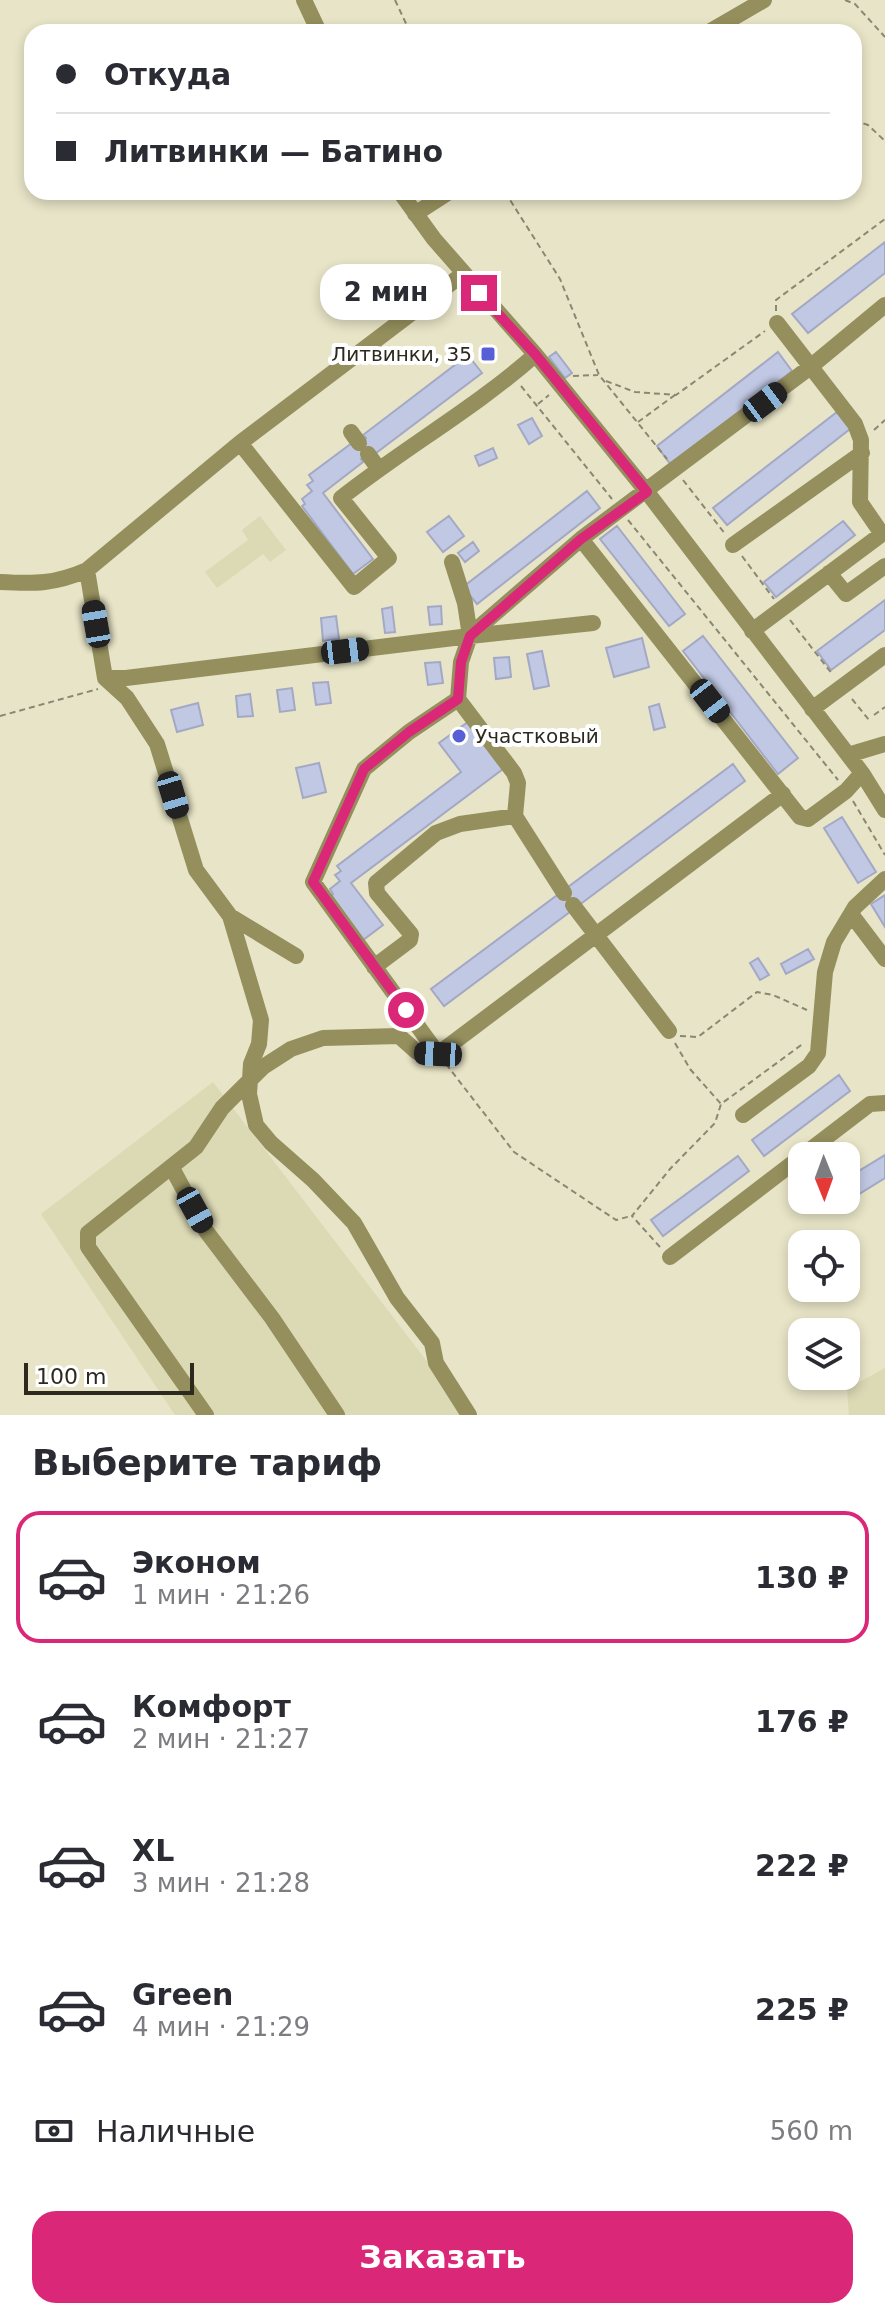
<!DOCTYPE html>
<html lang="ru">
<meta charset="utf-8">
<style>
body{margin:0;font-family:"DejaVu Sans",sans-serif;background:#f7f7f7;color:#2b2b33;height:100vh;display:flex;flex-direction:column;font-size:30px;white-space:nowrap}
*{box-sizing:border-box;margin:0}
p{font-size:26px;color:#7c7c81}
.icon{flex:none;width:44px;height:44px;fill:none;stroke:currentColor;stroke-width:2;stroke-linecap:round;stroke-linejoin:round}
.map{position:relative;height:1415px;overflow:hidden}
.side{display:flex;flex-direction:column;background:#fff;flex:1}
.side>*{flex:none}
.guide{position:absolute;left:24px;top:24px;width:838px;height:176px;border-radius:24px;box-shadow:0 4px 12px #0003;display:grid;align-content:center;height:176px;padding:0 32px;background:#fff}
.needle{width:52px;rotate:179deg}
.tools{position:absolute;left:788px;top:1142px;display:grid;gap:16px}
.tools a{display:grid;place-items:center;width:72px;height:72px;border-radius:16px;background:#fff;box-shadow:0 4px 12px #0003;font-size:40px}
.scale{position:absolute;left:24px;bottom:20px;width:170px;box-sizing:border-box;padding-left:8px;border:4px solid #2c2a1f;border-top:0;font-size:22px;line-height:28px;white-space:nowrap;color:#2c2a1f;-webkit-text-stroke:6px #fff;paint-order:stroke}
.end{position:absolute;width:36px;height:36px;margin:-18px;border:10px solid #db2777;background:#fff;box-shadow:0 0 0 4px #fff}
.from{border-radius:50%}
.bubble{position:absolute;height:56px;border-radius:24px;background:#fff;box-shadow:0 4px 12px #0003;font-size:26px;font-weight:700;line-height:56px;text-align:center}
.car{position:absolute;width:24px;height:48px;margin:-24px -12px;border-radius:10px;box-shadow:0 0 6px 2px #0007;background:linear-gradient(#222 24%,#8ab4d8 0 40%,#222 0 76%,#8ab4d8 0 86%,#222 0)}
.guide b{display:flex;align-items:center;gap:28px;height:76px;font-size:30px}
.guide b+b{border-top:2px solid #e1e1e2}
.guide i{width:20px;height:20px;background:#2b2b33}
ul{padding:0;list-style:none}
li{display:flex;align-items:center;gap:24px;height:132px;margin:0 16px 12px;padding:0 16px;border:4px solid transparent;border-radius:24px}
li div{flex:1}
li b{display:block;font-size:30px}
li em{font-style:normal;font-weight:700}
li.current{border-color:#db2777}
li>.icon{width:72px;height:72px;stroke-width:1.5}
h2{padding:0 32px;font-size:36px;line-height:96px}
.pay{display:flex;align-items:center;gap:20px;height:88px;padding:0 32px;font-size:30px}
.pay p{margin-inline-start:auto}
.primary-button{display:flex;gap:16px;margin-top:auto;padding:16px 32px}
.primary-button a{flex:1;height:92px;border-radius:24px;background:#db2777;color:#fff;font-size:32px;font-weight:700;line-height:92px;text-align:center}
.map>svg:first-child{display:block}
.built{fill:#dcd9b5}
.building{fill:#c1c8e3;stroke:#a3a9c4;stroke-width:2}
.lines{fill:none;stroke-linecap:round;stroke-linejoin:round}
.path{stroke:#8a8874;stroke-width:2;stroke-dasharray:6 4;stroke-linecap:butt}
.minor{stroke:#958f5d;stroke-width:16}
.route{stroke:#db2777;stroke-width:10}
.poi-dot{fill:#565fd6;stroke:#fff;stroke-width:3}
.labels{text-anchor:middle;stroke-width:8;stroke-linejoin:round;paint-order:stroke}
.poi-label{font-size:20px;fill:#2c2a1f;stroke:#fff;text-anchor:end}
</style>
<div class="map">
<svg width="885" height="1415" viewBox="0 0 885 1415">
<rect width="100%" height="100%" fill="#e7e4c7"/>
<path class="built" d="M260,516L286,550L270,562L263,554L217,588L205,572L248,540L242,530Z
M213,1082L468,1415H175L41,1214Z
M885,1368V1415H849L847,1389Z"/>
<path class="building" d="M885,242V273L808,333L792,314Z
M556,352L572,373L565,378L549,357Z
M778,352L792,371L671,465L657,446Z
M468,355L482,373L376,453L368,454L361,459L363,462L323,493L373,559L353,574L302,506L305,504L302,499L312,491L307,485L313,481L309,475L352,443L354,446L366,438L363,435Z
M837,412L850,429L727,525L713,508Z
M532,418L542,436L529,444L518,425Z
M493,448L497,458L479,466L475,456Z
M587,491L600,508L477,604L463,587Z
M449,516L464,536L443,552L427,532Z
M843,521L855,535L776,597L764,582Z
M617,526L685,614L669,626L600,539Z
M473,542L479,551L465,562L458,553Z
M885,600V630L831,670L817,651Z
M441,606L442,624L430,625L428,607Z
M392,607L395,632L385,633L382,609Z
M336,616L339,639L323,641L321,618Z
M703,636L798,758L778,774L683,651Z
M642,638L649,667L614,677L606,648Z
M542,651L549,686L534,689L527,654Z
M509,657L511,677L496,679L494,658Z
M440,662L443,683L428,685L425,663Z
M328,682L331,703L316,705L313,683Z
M292,688L295,710L280,712L277,690Z
M250,694L253,716L238,717L236,696Z
M198,703L203,725L177,732L171,710Z
M659,704L665,727L654,730L649,707Z
M468,722L503,769L351,883L383,925L363,940L330,897L333,894L330,889L340,881L335,875L341,871L337,866L461,772L439,743Z
M319,763L326,792L303,798L296,768Z
M733,764L745,781L444,1006L431,989Z
M842,817L876,872L858,883L824,828Z
M885,895V927L871,904Z
M808,949L814,959L786,974L781,964Z
M758,958L769,975L760,980L750,963Z
M839,1075L850,1091L764,1156L752,1140Z
M885,1155V1178L859,1194L849,1177Z
M738,1156L749,1171L663,1236L651,1220Z"/>
<g class="lines">
<path class="path" d="M395,0L410,32
M845,0L855,4L885,37
M854,120L868,125L885,141
M505,192L560,279L599,375L667,459
M776,311V300L885,219
M573,376L598,375
M606,381L635,392L676,395L765,331
M521,386L612,499
M538,404L549,395
M638,422L675,395
M874,430L885,420
M683,480L726,535
M628,520L838,780
M742,556L774,599
M790,620L833,675
M852,699L869,720
M874,715L885,707
M0,716L98,689
M853,801L885,855
M680,1036L698,1037L757,992L773,995L807,1010
M675,1043L690,1069L721,1104
M446,1064L514,1152L616,1220L631,1216
M660,1247L632,1216L670,1169L715,1123L721,1104L804,1043"/>
<path class="minor" d="M304,0L319,32
M709,32L764,0
M400,192L434,239L535,354L647,492L862,773L885,810
M415,214L449,192
M351,432L359,443
M240,443L354,587L389,558L341,498C404,448 475,408 535,355
M368,454L378,468
M581,539L800,817L808,819L846,791L862,773
M733,545L862,453
M87,570L105,678H126L470,636L593,623
M829,573L846,594L885,566
M0,582C35,584 55,584 87,570L240,443L463,274
M752,631L882,534L860,502L861,440L855,424L777,323
M470,635L581,539L809,368L885,305
M105,678L127,698L157,744L196,870L230,916L296,956
M458,699L514,773L518,783L515,816L564,893
M812,709L885,655
M848,755L885,744
M573,905L669,1031
M851,914L885,959
M230,916L261,1020L259,1044L251,1064L249,1094L256,1125L271,1143L313,1180L354,1223L397,1298L432,1343L436,1363L469,1415
M374,967L410,940L411,934L377,893L376,883L436,833L460,824L515,816
M438,1054L313,882L364,769L409,732L458,699L461,662L470,636L465,603L452,562
M743,1115L809,1066L818,1053L825,972L834,942L855,907L885,879
M802,1156L870,1104L885,1103
M172,1168L206,1231L272,1318L337,1415
M670,1257L802,1156
M206,1415L95,1257L88,1247V1233L196,1147L222,1108L263,1067L291,1049L323,1038L399,1036L417,1052L438,1054L783,794"/>
</g>
<g class="lines">
<path class="route" d="M406,1010L313,882L364,769L409,732L458,699L461,662L470,636L581,539L647,492L535,354L479,293"/>
</g>
<g class="poi-dot">
<rect x="480" y="346" width="16" height="16" rx="4"/>
<circle cx="459" cy="736" r="8"/>
</g>
<g class="labels">
<g class="poi-label">
<text x="472" y="361">Литвинки, 35</text>
<text x="475" y="743" text-anchor="start">Участковый</text>
</g>
</g>
</svg>
<div class="tools">
<a><svg class="needle" viewBox="-14 -14 28 28"><path d="M0-13l5 13h-10z" fill="#e53935"/><path d="M0 13l5-13h-10z" fill="#7c7c81"/></svg></a>
<a><svg class="icon" aria-label="locate" viewBox="0 0 24 24"><circle cx="12" cy="12" r="6"/><path d="M12 2v4M12 18v4M2 12h4M18 12h4"/></svg></a>
<a><svg class="icon" aria-label="layers" viewBox="0 0 24 24"><path d="M12 4l9 5-9 5-9-5zM3 14l9 5 9-5"/></svg></a>
</div>
<div class="scale">100 m</div>
<i class="end from" style="left:406px;top:1010px"></i>
<i class="end" style="left:479px;top:293px"></i>
<div class="bubble" style="left:320px;top:264px;width:132px">2 мин</div>
<i class="car" style="left:765px;top:402px;rotate:53deg"></i>
<i class="car" style="left:96px;top:624px;rotate:350deg"></i>
<i class="car" style="left:345px;top:651px;rotate:83deg"></i>
<i class="car" style="left:710px;top:701px;rotate:142deg"></i>
<i class="car" style="left:173px;top:795px;rotate:163deg"></i>
<i class="car" style="left:438px;top:1054px;rotate:273deg"></i>
<i class="car" style="left:195px;top:1210px;rotate:151deg"></i>
<div class="guide">
<b><i class="from"></i>Откуда</b>
<b><i></i>Литвинки — Батино</b>
</div>
</div>
<section class="side">
<h2>Выберите тариф</h2>
<ul>
<li class="current"><svg class="icon" aria-label="car" viewBox="0 0 24 24"><path d="M5 17H2v-5l4-1 3-4h7l3 4 3 1v5h-3M9 17h6M6 11h13"/><circle cx="7" cy="17" r="2"/><circle cx="17" cy="17" r="2"/></svg><div><b>Эконом</b><p>1 мин · 21:26</p></div><em>130 ₽</em></li>
<li><svg class="icon" aria-label="car" viewBox="0 0 24 24"><path d="M5 17H2v-5l4-1 3-4h7l3 4 3 1v5h-3M9 17h6M6 11h13"/><circle cx="7" cy="17" r="2"/><circle cx="17" cy="17" r="2"/></svg><div><b>Комфорт</b><p>2 мин · 21:27</p></div><em>176 ₽</em></li>
<li><svg class="icon" aria-label="car" viewBox="0 0 24 24"><path d="M5 17H2v-5l4-1 3-4h7l3 4 3 1v5h-3M9 17h6M6 11h13"/><circle cx="7" cy="17" r="2"/><circle cx="17" cy="17" r="2"/></svg><div><b>XL</b><p>3 мин · 21:28</p></div><em>222 ₽</em></li>
<li><svg class="icon" aria-label="car" viewBox="0 0 24 24"><path d="M5 17H2v-5l4-1 3-4h7l3 4 3 1v5h-3M9 17h6M6 11h13"/><circle cx="7" cy="17" r="2"/><circle cx="17" cy="17" r="2"/></svg><div><b>Green</b><p>4 мин · 21:29</p></div><em>225 ₽</em></li>
</ul>
<div class="pay"><svg class="icon" aria-label="cash" viewBox="0 0 24 24"><path d="M3 7h18v10H3z"/><circle cx="12" cy="12" r="2"/></svg>Наличные<p>560 m</p></div>
<div class="primary-button"><a>Заказать</a></div>
</section>
